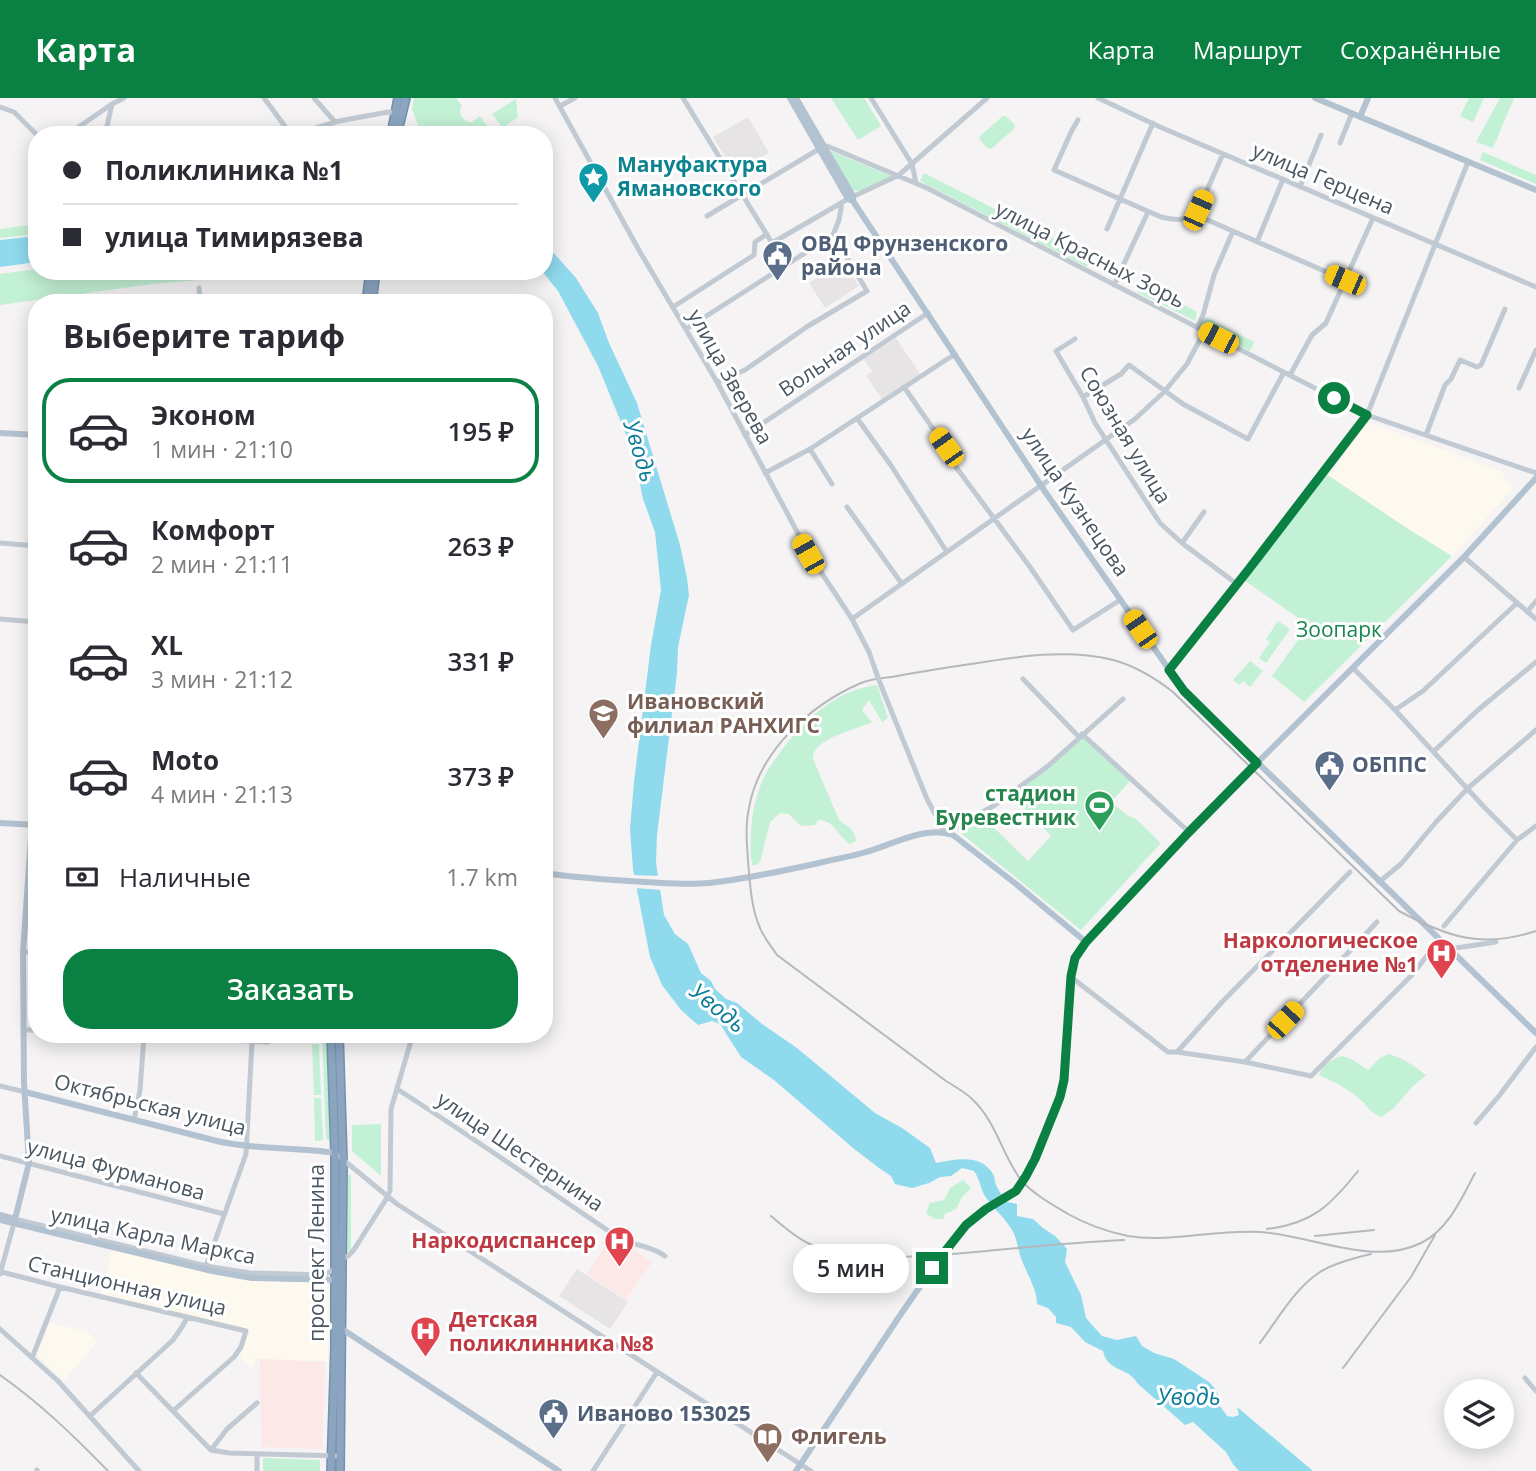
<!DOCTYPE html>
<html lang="ru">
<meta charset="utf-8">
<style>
body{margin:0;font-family:"Open Sans",sans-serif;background:#f2f2f3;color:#2b2b33;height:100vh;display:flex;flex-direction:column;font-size:26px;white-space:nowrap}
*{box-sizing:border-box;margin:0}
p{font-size:23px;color:#7c7c81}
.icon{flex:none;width:38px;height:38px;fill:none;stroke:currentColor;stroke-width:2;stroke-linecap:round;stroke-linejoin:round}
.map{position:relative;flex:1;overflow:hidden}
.details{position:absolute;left:28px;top:196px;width:525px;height:749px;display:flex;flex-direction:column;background:#fff;border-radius:28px;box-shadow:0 4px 18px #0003}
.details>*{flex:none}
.banner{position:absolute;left:28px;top:28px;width:525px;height:154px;border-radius:28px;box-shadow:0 4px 18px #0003;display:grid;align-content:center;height:154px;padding:0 35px;background:#fff}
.tools{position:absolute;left:1444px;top:1281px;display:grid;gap:14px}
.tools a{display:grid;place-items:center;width:70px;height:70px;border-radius:50%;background:#fff;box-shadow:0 4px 18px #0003;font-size:35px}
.end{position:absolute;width:32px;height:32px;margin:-16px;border:9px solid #0b8043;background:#fff;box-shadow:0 0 0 4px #fff}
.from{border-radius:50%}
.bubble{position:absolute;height:49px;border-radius:24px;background:#fff;box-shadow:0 4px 18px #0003;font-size:23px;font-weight:600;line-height:49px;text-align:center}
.car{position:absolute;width:21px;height:42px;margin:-21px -10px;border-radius:9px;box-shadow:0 0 5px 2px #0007;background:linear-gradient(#f5c518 24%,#345 0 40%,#f5c518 0 76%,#345 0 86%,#f5c518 0)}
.banner b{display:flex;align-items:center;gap:24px;height:66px;font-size:26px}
.banner b+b{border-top:2px solid #e1e1e2}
.banner i{width:18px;height:18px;background:#2b2b33}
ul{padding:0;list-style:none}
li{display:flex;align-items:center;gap:21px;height:105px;margin:0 14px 10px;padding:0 21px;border:4px solid transparent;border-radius:28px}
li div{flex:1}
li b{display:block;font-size:26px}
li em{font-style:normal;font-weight:600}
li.selected{border-color:#0b8043}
li>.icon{width:63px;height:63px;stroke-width:1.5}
h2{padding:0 35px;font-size:32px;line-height:84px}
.pay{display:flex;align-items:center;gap:18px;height:77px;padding:0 35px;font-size:26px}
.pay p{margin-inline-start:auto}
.primary-button{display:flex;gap:14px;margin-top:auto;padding:14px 35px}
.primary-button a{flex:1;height:80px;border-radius:28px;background:#0b8043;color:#fff;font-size:28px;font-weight:600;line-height:80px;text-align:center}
header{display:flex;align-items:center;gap:42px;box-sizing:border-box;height:98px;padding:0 35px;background:#0b8043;color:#fff}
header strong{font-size:33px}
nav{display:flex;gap:38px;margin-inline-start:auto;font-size:24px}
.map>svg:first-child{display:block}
.commercial{fill:#fdf9ef}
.education{fill:#e6e4e5}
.medical{fill:#fce8e6}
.green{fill:#c3f1d5}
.water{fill:#90daee}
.pier{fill:#f5f3f3}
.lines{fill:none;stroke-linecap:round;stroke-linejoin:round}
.highway-casing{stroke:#7690ad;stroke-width:10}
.minor{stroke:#c1cad2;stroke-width:5}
.major{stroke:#b3c2d1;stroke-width:6}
.highway{stroke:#8ba5c1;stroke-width:7}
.rail{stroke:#b5b8bd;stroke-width:2}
.minor-bridge{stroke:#c1cad2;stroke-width:5}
.route{stroke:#0b8043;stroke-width:9}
.labels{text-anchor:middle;stroke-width:6;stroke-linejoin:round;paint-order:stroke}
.culture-label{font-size:21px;font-weight:bold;fill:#0d838f;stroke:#fff;text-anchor:start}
.street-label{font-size:21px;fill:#4a5661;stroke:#fff}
.service-label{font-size:21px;font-weight:bold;fill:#4e5e75;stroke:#fff;text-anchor:start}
.park-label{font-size:21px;fill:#17864f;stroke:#fff}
.education-label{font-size:21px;font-weight:bold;fill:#785e54;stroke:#fff;text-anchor:start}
.leisure-label{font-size:21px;font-weight:bold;fill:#27864d;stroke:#fff;text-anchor:end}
.health-label{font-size:21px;font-weight:bold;fill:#be3a42;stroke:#fff;text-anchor:end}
.water-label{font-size:23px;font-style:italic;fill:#0c7c9b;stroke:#fff}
</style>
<header>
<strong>Карта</strong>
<nav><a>Карта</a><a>Маршрут</a><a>Сохранённые</a></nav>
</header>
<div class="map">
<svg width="1536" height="1373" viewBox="0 0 1536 1373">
<rect width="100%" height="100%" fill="#f5f3f3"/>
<path class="commercial" d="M1367,324L1504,374L1503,379L1512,389L1511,392L1451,460L1330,378Z
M112,1151L258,1182L329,1185L328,1263L255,1261L254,1269H250L236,1253L243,1243L245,1231L101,1197Z
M49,1225L86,1233L98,1243L64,1283L36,1256L43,1245Z"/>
<path class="education" d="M748,19L769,55L736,76L713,39Z
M843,163L859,188L825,210L809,185Z
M896,240L920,276L882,301L866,278L872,273L863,261Z
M577,1171L628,1204L610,1231L559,1198Z"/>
<path class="medical" d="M612,1138L652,1164L626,1202L587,1176Z
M260,1261L325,1264L322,1351L261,1349Z"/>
<path class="green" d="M414,0H456L462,8C457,16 463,24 472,24L480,18L493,37H445L418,27L412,11Z
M831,0H864L881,28L858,42Z
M1469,0H1484L1473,24L1460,18Z
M1500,0H1514L1493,50L1476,44Z
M516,1L518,19L503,30L492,16Z
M1003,18L1007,19L1015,27L1014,31L991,51L987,50L979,41L980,38Z
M831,53L891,78C880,88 864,95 850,92L830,56Z
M1483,54L1536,77V86L1480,62Z
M924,75L1091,160L1087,169L920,83Z
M37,126V136L0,140V131Z
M37,171V173H242L231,179L153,186L0,207V176Z
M1141,184L1197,214L1195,223L1137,194Z
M1205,219L1254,244L1250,253L1200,227Z
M1323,374L1405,429L1452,458L1304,604L1272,578L1301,538L1303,539L1310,528L1241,480Z
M1278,523L1290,531L1266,565L1259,560L1270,544L1266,541Z
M1250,563L1263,573L1250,589L1243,583L1239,587L1233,582Z
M877,587L888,620L882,624L869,602L862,612L872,624C856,632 812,640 813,661L839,722L850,730L855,737L856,743L850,746C838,739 834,721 818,722L815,727L801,728L789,716L780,715L770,724L760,764L757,767H752C748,739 752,707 763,681C768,670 777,659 784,649C808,619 837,592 877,587Z
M1079,639L1084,640L1130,683L1111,704L1128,718L1136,721L1161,745L1081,832L957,732L979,720L990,726L1028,763L1051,738L1012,697Z
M322,936H327L330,1043L326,1041Z
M319,946L321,997H314L312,947Z
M1389,956C1402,960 1415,968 1426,977L1411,990L1394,1010L1381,1019C1371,1014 1370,1012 1364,1005C1352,993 1335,984 1319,977C1322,967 1332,961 1342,958L1351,961L1368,972L1380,960Z
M314,1000H321L323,1042L315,1043Z
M381,1026V1078L352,1053V1027Z
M351,1076V1152L346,1154L345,1081L347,1078Z
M963,1082L971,1090L962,1099L956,1111L945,1116L943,1121H934L926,1115L930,1105L944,1102L950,1090Z
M263,1360L320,1362V1373H263Z"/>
<path class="water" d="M357,29H382L403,37H319Z
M37,138V164L0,169V142Z
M544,144L576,180L598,215L609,245L637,305L680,447L687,480L689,497L678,549L677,575L657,737L656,765L664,817L675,836L688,846L701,875L711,883L715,891L726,901L737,905L762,926L797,950L875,1015L902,1030L930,1050L936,1065C956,1061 983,1055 994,1078C995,1082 995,1086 997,1089C1000,1095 1004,1100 1007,1104L1017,1106V1118L1033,1121L1043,1130L1055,1138L1067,1151L1065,1164L1081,1197L1086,1220L1102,1238L1117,1242L1136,1238L1142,1248L1154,1255L1174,1261L1209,1284L1217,1293L1220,1308L1227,1318L1233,1319L1239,1317L1237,1309L1313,1373H1239L1233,1366L1226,1354L1193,1324L1185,1327L1138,1286C1128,1268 1108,1275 1103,1253L1085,1244L1071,1229L1056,1225V1219L1048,1210L1037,1206C1037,1190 1026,1175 1021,1160C1017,1148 1017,1138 1010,1129C1003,1118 992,1109 985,1098C980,1090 980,1081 974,1073L962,1070L951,1078L940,1079L929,1085L912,1090L895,1086L891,1078L879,1070L853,1050L774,982L741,959L720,926L712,923L698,927L681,912L662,887L650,859L633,771L630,731L634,684L651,547L661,492L655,434L643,401L634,356L598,268L558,193L542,173H544Z"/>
<path class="pier" d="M630,777L662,778L663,792L633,790Z"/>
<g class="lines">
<defs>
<path id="highway" d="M391,37L398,0
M397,37L406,0
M366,205L370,173
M372,205L376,173
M331,936L335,1055V1250L331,1373
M339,936L343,1063L340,1373"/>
</defs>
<use href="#highway" class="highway-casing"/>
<path class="minor" d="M264,0L287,31L303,34L339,23L388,14L395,15
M314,0L335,24
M555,0L640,154L717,284L809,456L852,521L869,554L876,574
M683,0L772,145L848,101L899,77L987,0
M871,0L912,66L916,85
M1098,0L1160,29L1536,189
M560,8L575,0
M0,9L14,14L37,37
M1078,22L1072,32L1054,72L1161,119C1174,122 1183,123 1196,117L1345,182
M67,37L112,6L124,0
M105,37L112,6
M1340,45L1352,15
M1300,89L1321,37
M1196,117L1223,56
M707,118L819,51L827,48L927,90L1367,317L1536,375
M1107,131L1153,25
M1257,144L1283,81
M1114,187L1148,114
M199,190L200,205
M84,205V202
M673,209L754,157L755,144L767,136
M1197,230L1203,217L1214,177L1233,133
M686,231L833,137L839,122L842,104
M1075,241L1056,253L1083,299L1095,325L1160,425L1182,445L1237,486
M1290,277L1312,237L1326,225L1373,120
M717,284L745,272L808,228L867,193L833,137
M904,289L954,361L956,369L1030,469L1073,532L1120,502
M1519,290L1536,252
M1083,299L1121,276L1129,267L1183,306L1248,341L1284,274
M857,320L890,366L947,454
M745,337L928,215
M1426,337L1445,287L1451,281L1460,262L1477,269L1481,267L1505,211
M810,351L832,386
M765,375L810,351L955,256
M847,409L902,486
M0,445L37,448
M1182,445L1204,414
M1464,459L1536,521
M1527,514L1536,503
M0,521L37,524
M852,521L1135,321L1164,294L1187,266L1204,234
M1353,570L1395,612L1485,710L1517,742
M1169,573L1273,440L1367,317L1468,64
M1023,581L1079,639
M882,590L927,701L945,735L995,707L1048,668L1123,601
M544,605L550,621L549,640
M1395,612L1423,593L1517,505
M1082,636L1189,734
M1434,653L1478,612L1536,564
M1379,784L1401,766L1436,724L1468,690L1536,632
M1444,828L1517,742L1536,728
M1449,851L1496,844
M23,854L37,855
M1071,879L1168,954H1177L1245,964L1311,978L1412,877L1439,842
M24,932H37
M116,936L268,944V936
M1177,954L1222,904L1350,774
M1245,964L1377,824
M0,988L25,994
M397,991C471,1038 543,1089 616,1138C631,1148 651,1147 665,1158
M134,1022L140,992L144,938
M1476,1025L1499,998L1536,949
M335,1055L397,1106L811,1373
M0,1058L224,1116
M15,1121L206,1168L250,1175L325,1177L334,1171
M342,1161L348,1158L353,1153L385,1103L390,1093L391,1011L413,936
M206,1168L246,1056L252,944
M2,1174L60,1189L246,1233L241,1249L234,1259L173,1313
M0,1176L14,1125
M0,1231L58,1283L139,1373
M32,1260L60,1189
M136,1275L207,1348L211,1352L229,1355L340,1358
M1525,1280L1536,1293
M90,1318L173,1242L182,1229L187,1220
M211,1352L227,1331L257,1305
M37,1373V1372
M257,1373V1356
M593,1373L657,1274"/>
<path class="major" d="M790,0L848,101L853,103
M796,0L853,98V103L1046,395L1184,593L1536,935
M1315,0L1536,92
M1360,19L1368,0
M0,335L37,337
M0,725L37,727
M544,775C578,780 611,782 645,784C666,785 688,787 709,785C746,781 783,773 819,765C834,761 850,759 866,754C892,747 925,727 953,737L1016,786L1086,844
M25,994L221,1044C259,1052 297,1049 335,1055
M0,1117L15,1121
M0,1122L212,1173L252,1180L340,1182
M14,1125L29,1065L24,985L23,854L37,653
M342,1231L559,1373
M796,1373L903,1213L942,1157L966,1127L986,1111L1016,1093L1026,1078L1041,1046L1060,999L1064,976L1070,889L1073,867L1075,860L1086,844L1244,678L1464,459L1536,380"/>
<use href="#highway" class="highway"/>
<path class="rail" d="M1475,1075C1462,1100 1448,1132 1421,1145C1372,1169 1311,1137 1260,1134C1216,1131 1170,1145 1128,1138C1108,1134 1086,1126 1068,1116C1053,1107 1033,1096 1021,1082C1002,1057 996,1023 972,1001C965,994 954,988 946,983L777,857C771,848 764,840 760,830C751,810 750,785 748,763C747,746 745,727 749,710C759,653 810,607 861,585C871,581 882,580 892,579C918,574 944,570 971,566C1014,559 1069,550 1113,562C1136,568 1155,580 1173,594L1399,813C1447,839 1482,851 1536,833
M771,1118C783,1128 796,1140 810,1146C858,1167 944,1157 996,1152C1038,1148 1081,1144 1124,1142
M1267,1131C1312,1126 1331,1107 1358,1073
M1315,1138L1374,1132
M1260,1245C1278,1221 1294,1191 1320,1174C1334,1165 1354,1160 1371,1156
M1343,1270L1411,1179L1435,1137
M0,1277C40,1305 74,1338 108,1373"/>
<path class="minor-bridge" d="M876,574L882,590"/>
</g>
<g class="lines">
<path class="route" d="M932,1170L966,1127L986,1111L1016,1093L1026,1078L1035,1061L1060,999L1064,982L1071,878L1075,860L1086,844L1189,734L1257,665L1184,593L1169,572L1249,471L1367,317L1334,300"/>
</g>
<defs>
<symbol id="sight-pin" viewBox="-11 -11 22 30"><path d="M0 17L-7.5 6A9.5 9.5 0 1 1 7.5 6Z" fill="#0f9aa8" stroke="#fff"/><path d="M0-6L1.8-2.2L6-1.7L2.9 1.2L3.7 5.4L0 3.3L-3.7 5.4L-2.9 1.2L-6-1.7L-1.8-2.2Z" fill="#fff"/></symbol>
<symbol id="civic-pin" viewBox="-11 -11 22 30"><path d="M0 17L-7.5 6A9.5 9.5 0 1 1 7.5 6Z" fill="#5c6f8a" stroke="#fff"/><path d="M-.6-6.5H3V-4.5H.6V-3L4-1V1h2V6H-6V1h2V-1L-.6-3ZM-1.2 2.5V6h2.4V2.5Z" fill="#fff"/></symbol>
<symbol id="university-pin" viewBox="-11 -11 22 30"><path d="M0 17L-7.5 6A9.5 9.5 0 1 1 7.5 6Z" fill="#8d6e63" stroke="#fff"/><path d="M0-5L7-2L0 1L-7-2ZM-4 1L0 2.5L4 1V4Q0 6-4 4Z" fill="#fff"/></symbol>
<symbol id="stadium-pin" viewBox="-11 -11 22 30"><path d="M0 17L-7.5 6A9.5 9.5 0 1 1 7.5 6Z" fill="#2e9e5b" stroke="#fff"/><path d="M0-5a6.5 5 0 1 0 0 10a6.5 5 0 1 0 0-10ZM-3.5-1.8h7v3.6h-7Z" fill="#fff"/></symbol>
<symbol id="hospital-pin" viewBox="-11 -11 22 30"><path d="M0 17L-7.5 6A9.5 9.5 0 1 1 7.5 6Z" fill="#e0444e" stroke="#fff"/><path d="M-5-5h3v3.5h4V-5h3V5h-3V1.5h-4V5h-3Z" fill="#fff"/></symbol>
<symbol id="library-pin" viewBox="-11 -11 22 30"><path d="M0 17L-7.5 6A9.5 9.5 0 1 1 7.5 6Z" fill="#8d6e63" stroke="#fff"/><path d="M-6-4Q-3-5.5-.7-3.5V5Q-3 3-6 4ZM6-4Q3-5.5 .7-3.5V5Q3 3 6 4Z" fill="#fff"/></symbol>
</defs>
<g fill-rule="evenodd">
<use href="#sight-pin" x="576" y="62" width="35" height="47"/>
<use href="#civic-pin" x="760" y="140" width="35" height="47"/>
<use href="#university-pin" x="586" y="598" width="35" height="47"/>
<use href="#civic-pin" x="1312" y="650" width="35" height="47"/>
<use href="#stadium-pin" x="1082" y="690" width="35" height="47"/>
<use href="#hospital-pin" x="1424" y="838" width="35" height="47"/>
<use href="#hospital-pin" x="602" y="1126" width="35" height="47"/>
<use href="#hospital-pin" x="408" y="1216" width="35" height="47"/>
<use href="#civic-pin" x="536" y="1298" width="35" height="47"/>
<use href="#library-pin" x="750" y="1322" width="35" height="47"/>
</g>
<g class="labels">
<g class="culture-label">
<text x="617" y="74">Мануфактура<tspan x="617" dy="24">Ямановского</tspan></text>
</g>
<g class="street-label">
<text transform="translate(1323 81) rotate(23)" y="7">улица Герцена</text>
<text transform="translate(1090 157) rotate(27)" y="7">улица Красных Зорь</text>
<text transform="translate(845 251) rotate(-34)" y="7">Вольная улица</text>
<text transform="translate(730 279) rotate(61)" y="7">улица Зверева</text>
<text transform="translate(1125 337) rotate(59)" y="7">Союзная улица</text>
<text transform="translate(1075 404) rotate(56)" y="7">улица Кузнецова</text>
<text transform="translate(150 1007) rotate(14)" y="7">Октябрьская улица</text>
<text transform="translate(520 1054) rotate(34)" y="7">улица Шестернина</text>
<text transform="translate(116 1072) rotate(15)" y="7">улица Фурманова</text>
<text transform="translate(153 1138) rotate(12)" y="7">улица Карла Маркса</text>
<text transform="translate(317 1155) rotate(-90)" y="7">проспект Ленина</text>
<text transform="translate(127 1188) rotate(13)" y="7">Станционная улица</text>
</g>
<g class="service-label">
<text x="801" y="153">ОВД Фрунзенского<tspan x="801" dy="24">района</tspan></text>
<text x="1352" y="674">ОБППС</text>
<text x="577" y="1323">Иваново 153025</text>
</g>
<g class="park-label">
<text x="1339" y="539">Зоопарк</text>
</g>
<g class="education-label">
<text x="627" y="611">Ивановский<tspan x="627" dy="24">филиал РАНХИГС</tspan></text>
<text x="791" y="1346">Флигель</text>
</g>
<g class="leisure-label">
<text x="1076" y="703">стадион<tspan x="1076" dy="24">Буревестник</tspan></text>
</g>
<g class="health-label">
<text x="1418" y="850">Наркологическое<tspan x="1418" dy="24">отделение №1</tspan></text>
<text x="596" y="1150">Наркодиспансер</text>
<text x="449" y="1229" text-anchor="start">Детская<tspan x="449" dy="24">поликлинника №8</tspan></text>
</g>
<g class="water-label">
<text transform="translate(640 353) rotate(73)" y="8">Уводь</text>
<text transform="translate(718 910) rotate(39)" y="8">Уводь</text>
<text x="1189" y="1307">Уводь</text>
</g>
</g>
</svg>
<div class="tools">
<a><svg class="icon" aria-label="layers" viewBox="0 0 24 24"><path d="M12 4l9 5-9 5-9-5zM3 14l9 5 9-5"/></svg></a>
</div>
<i class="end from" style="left:1334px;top:300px"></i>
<i class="end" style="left:932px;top:1170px"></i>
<div class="bubble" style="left:793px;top:1146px;width:116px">5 мин</div>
<i class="car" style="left:1198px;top:112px;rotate:24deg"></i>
<i class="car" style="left:1345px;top:182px;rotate:293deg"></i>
<i class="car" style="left:1218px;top:240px;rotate:297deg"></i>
<i class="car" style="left:946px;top:349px;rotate:325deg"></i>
<i class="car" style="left:808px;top:456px;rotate:331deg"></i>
<i class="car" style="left:1140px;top:531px;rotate:326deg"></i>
<i class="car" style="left:1285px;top:922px;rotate:43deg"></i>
<div class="banner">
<b><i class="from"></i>Поликлиника №1</b>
<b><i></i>улица Тимирязева</b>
</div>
<section class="details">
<h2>Выберите тариф</h2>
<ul>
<li class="selected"><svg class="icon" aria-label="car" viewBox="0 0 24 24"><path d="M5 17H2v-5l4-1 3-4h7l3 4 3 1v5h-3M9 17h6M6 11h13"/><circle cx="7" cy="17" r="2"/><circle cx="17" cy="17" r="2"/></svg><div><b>Эконом</b><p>1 мин · 21:10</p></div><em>195 ₽</em></li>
<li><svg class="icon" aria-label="car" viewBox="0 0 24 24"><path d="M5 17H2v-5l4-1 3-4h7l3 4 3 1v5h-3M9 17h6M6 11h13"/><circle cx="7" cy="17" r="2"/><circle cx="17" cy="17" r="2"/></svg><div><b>Комфорт</b><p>2 мин · 21:11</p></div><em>263 ₽</em></li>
<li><svg class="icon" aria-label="car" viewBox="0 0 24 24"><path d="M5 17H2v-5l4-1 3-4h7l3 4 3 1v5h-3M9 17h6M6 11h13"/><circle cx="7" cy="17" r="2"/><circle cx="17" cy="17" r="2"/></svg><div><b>XL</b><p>3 мин · 21:12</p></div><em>331 ₽</em></li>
<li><svg class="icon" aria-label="car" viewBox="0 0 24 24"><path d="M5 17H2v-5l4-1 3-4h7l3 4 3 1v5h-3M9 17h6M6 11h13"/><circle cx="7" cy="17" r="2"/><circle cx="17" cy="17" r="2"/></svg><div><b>Moto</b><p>4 мин · 21:13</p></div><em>373 ₽</em></li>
</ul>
<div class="pay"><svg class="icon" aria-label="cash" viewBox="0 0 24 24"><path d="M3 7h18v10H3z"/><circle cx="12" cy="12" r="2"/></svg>Наличные<p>1.7 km</p></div>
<div class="primary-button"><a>Заказать</a></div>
</section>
</div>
